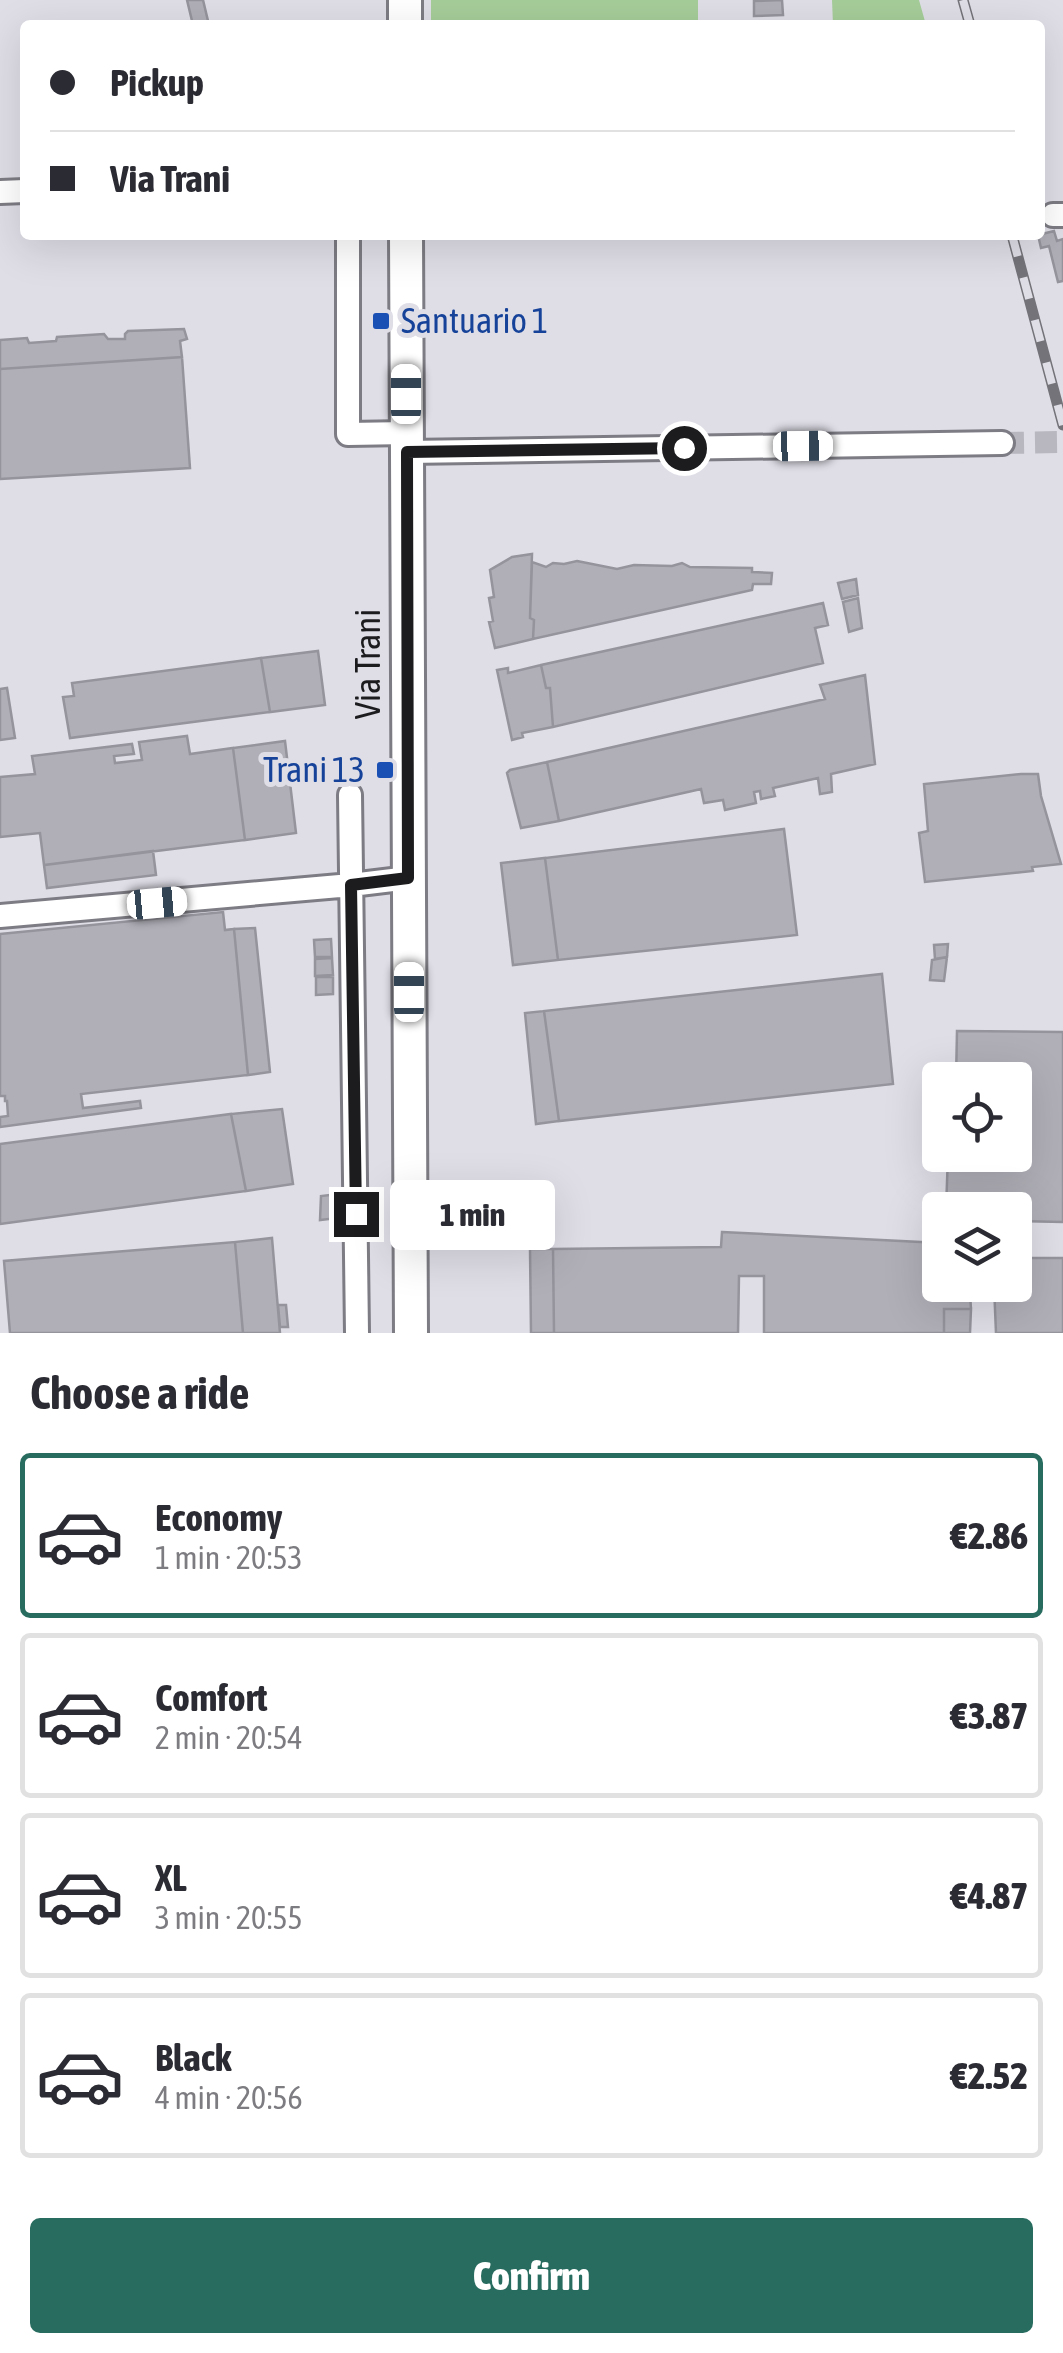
<!DOCTYPE html>
<meta charset="utf-8">
<style>
body{margin:0;font-family:"Asap Condensed",sans-serif;background:#f7f7f7;color:#2b2b33;height:100vh;display:flex;flex-direction:column;font-size:38px;white-space:nowrap}
*{box-sizing:border-box;margin:0}
p{font-size:32px;color:#7c7c81}
.icon{flex:none;width:55px;height:55px;fill:none;stroke:currentColor;stroke-width:2;stroke-linecap:round;stroke-linejoin:round}
.map{position:relative;height:1333px;overflow:hidden}
.panel{display:flex;flex-direction:column;background:#fff;flex:1}
.panel>*{flex:none}
.top-card{position:absolute;left:20px;top:20px;width:1025px;height:220px;border-radius:10px;box-shadow:0 10px 40px #0002;display:grid;align-content:center;height:220px;padding:0 30px;background:#fff}
.controls{position:absolute;left:922px;top:1062px;display:grid;gap:20px}
.controls a{display:grid;place-items:center;width:110px;height:110px;border-radius:10px;background:#fff;box-shadow:0 10px 40px #0002;font-size:50px}
.end{position:absolute;width:45px;height:45px;margin:-22px;border:12px solid #1c1b1e;background:#fff;box-shadow:0 0 0 5px #fff}
.from{border-radius:50%}
.bubble{position:absolute;height:70px;border-radius:10px;background:#fff;box-shadow:0 10px 40px #0002;font-size:32px;font-weight:800;line-height:70px;text-align:center}
.car{position:absolute;width:30px;height:60px;margin:-30px -15px;border-radius:12px;box-shadow:0 0 8px 2px #0007;background:linear-gradient(#fff 24%,#345 0 40%,#fff 0 76%,#345 0 86%,#fff 0)}
.top-card b{display:flex;align-items:center;gap:35px;height:95px;font-size:38px}
.top-card b+b{border-top:2px solid #e1e1e2}
.top-card i{width:25px;height:25px;background:#2b2b33}
ul{padding:0;list-style:none}
li{display:flex;align-items:center;gap:30px;height:165px;margin:0 20px 15px;padding:0 10px;border:5px solid #e1e1e2;border-radius:10px}
li div{flex:1}
li b{display:block;font-size:38px}
li em{font-style:normal;font-weight:800}
li.on{border-color:#286c5f}
li>.icon{width:90px;height:90px;stroke-width:1.5}
h2{padding:0 30px;font-size:45px;line-height:120px}
.button{display:flex;gap:20px;margin-top:auto;padding:20px 30px}
.button a{flex:1;height:115px;border-radius:10px;background:#286c5f;color:#fff;font-size:40px;font-weight:800;line-height:115px;text-align:center}
.map>svg:first-child{display:block}
.green{fill:#a5cd99}
.building{fill:#b0afb8;stroke:#95939c;stroke-width:2.5}
.lines{fill:none;stroke-linecap:round;stroke-linejoin:round}
.minor-tunnel{stroke:#b8b7bf;stroke-width:22;stroke-dasharray:22 11;stroke-linecap:butt}
.minor-casing{stroke:#7d7c84;stroke-width:28}
.secondary-casing{stroke:#7d7c84;stroke-width:38}
.minor{stroke:#fff;stroke-width:22}
.secondary{stroke:#fff;stroke-width:32}
.rail-casing{stroke:#747379;stroke-width:11}
.rail{stroke:#dfdee7;stroke-width:8;stroke-dasharray:22;stroke-linecap:butt}
.route{stroke:#1c1b1e;stroke-width:12}
.transit-dot{fill:#1a4fb4;stroke:#dfdee7;stroke-width:4}
.labels{text-anchor:middle;stroke-width:10;stroke-linejoin:round;paint-order:stroke}
.transit-label{font-size:35px;fill:#164399;stroke:#dfdee7;text-anchor:start}
.street-label{font-size:35px;fill:#1c1b1e;stroke:#dfdee7}
</style>
<div class="map">
<svg width="1063" height="1333" viewBox="0 0 1063 1333">
<rect width="100%" height="100%" fill="#dfdee7"/>
<path class="green" d="M431,0H698V25H431Z
M832,0H919L926,25H833Z"/>
<path class="building" d="M187,0H203L209,25H193Z
M782,0L783,15L754,16V1Z
M1054,231L1057,241L1063,239V281L1058,282L1049,246L1041,248L1038,235Z
M184,329L187,339L180,341L182,357L0,369V340L27,338L29,343L56,341L57,337L104,334L108,339H125V334L128,331Z
M182,357L190,468L0,479V369Z
M532,554L530,618L534,620L533,639L495,648L489,622L493,621L489,598L494,597L490,570L512,557Z
M577,561L617,569L634,565L672,566L682,563L690,567L752,568V572L772,573L771,584H753L752,590L533,639L534,620L530,618L532,562L546,567L553,563L564,564Z
M856,579L858,595L842,599L838,583Z
M858,598L862,628L849,632L843,602Z
M823,603L828,625L815,628L823,663L553,727L550,688H546L541,665Z
M318,651L325,705L270,712L261,658Z
M261,658L270,712L70,738L63,697L74,696L72,683Z
M541,665L546,688H550L553,727L522,733L523,737L512,740L497,670L508,668V673Z
M865,675L875,764L831,774L832,792L820,794L818,778L773,788L775,796L761,799L760,791L754,792L756,803L725,810L723,800L704,803L701,789L559,821L547,762L825,699L820,685Z
M7,688L15,738L0,740V689Z
M187,736L190,754L233,748L245,840L44,865L40,833L0,837V777L35,774L32,756L132,744L134,754L114,756L115,763L142,760L139,742Z
M285,741L296,833L245,840L233,748Z
M547,762L559,821L521,828L507,773L510,770Z
M1021,774H1038L1041,796L1061,864L1032,867L1033,871L925,882L919,833L928,831L924,784Z
M784,829L797,935L558,960L545,858Z
M153,851L156,875L47,888L44,865Z
M545,858L558,960L513,965L501,863Z
M223,912L225,930L234,929L248,1075L81,1094L83,1108L140,1101L141,1108L0,1127V1117L8,1116L7,1101H5V1096H0V934Z
M255,928L270,1072L248,1075L234,929Z
M331,939L332,957H315L314,940Z
M948,944L947,957L935,959L934,945Z
M947,957L944,981L930,980L932,960Z
M332,958L333,975L315,976V959Z
M882,974L893,1084L559,1121L544,1011Z
M316,977H333V994L316,995Z
M544,1011L559,1121L536,1124L525,1013Z
M957,1031L1063,1032V1222L1015,1221V1210H946L948,1155H1015V1080H956Z
M282,1109L293,1184L246,1191L231,1114Z
M231,1114L246,1191L0,1224V1144Z
M339,1194L338,1218L320,1220L321,1196Z
M722,1232L940,1243V1285H987V1293H970L971,1309H944V1333H764V1276H739L738,1333H554L553,1249L721,1247Z
M272,1238L280,1333H243L235,1242Z
M235,1242L243,1333H10L4,1261Z
M530,1249H553L554,1333H531Z
M1015,1258H1063V1333H996L994,1285H1015Z
M278,1305H286L288,1327H280Z
M944,1309H971L970,1333H944Z"/>
<g class="lines">
<path class="minor-tunnel" d="M1002,443L1063,442"/>
<defs>
<path id="minor" d="M0,192L25,191
M1053,215H1063
M348,235V434L407,433
M407,452L1002,443
M350,795L357,1333
M0,916L351,885L409,878"/>
<path id="secondary" d="M405,0V25
M406,235L411,1333"/>
</defs>
<use href="#minor" class="minor-casing"/>
<use href="#secondary" class="secondary-casing"/>
<use href="#minor" class="minor"/>
<use href="#secondary" class="secondary"/>
<defs>
<path id="rail" d="M963,0L970,25
M1012,235L1063,425"/>
</defs>
<use href="#rail" class="rail-casing"/>
<use href="#rail" class="rail"/>
</g>
<g class="lines">
<path class="route" d="M356,1214L351,885L408,878L407,452L684,448"/>
</g>
<g class="transit-dot">
<rect x="371" y="311" width="20" height="20" rx="5"/>
<rect x="375" y="760" width="20" height="20" rx="5"/>
</g>
<g class="labels">
<g class="transit-label">
<text x="401" y="333">Santuario 1</text>
<text x="365" y="782" text-anchor="end">Trani 13</text>
</g>
<g class="street-label">
<text transform="translate(368 664) rotate(-90)" y="12">Via Trani</text>
</g>
</g>
</svg>
<div class="controls">
<a><svg class="icon" aria-label="locate" viewBox="0 0 24 24"><circle cx="12" cy="12" r="6"/><path d="M12 2v4M12 18v4M2 12h4M18 12h4"/></svg></a>
<a><svg class="icon" aria-label="layers" viewBox="0 0 24 24"><path d="M12 4l9 5-9 5-9-5zM3 14l9 5 9-5"/></svg></a>
</div>
<i class="end from" style="left:684px;top:448px"></i>
<i class="end" style="left:356px;top:1214px"></i>
<div class="bubble" style="left:390px;top:1180px;width:165px">1 min</div>
<i class="car" style="left:406px;top:394px;rotate:0deg"></i>
<i class="car" style="left:803px;top:446px;rotate:89deg"></i>
<i class="car" style="left:157px;top:903px;rotate:85deg"></i>
<i class="car" style="left:409px;top:992px;rotate:0deg"></i>
<div class="top-card">
<b><i class="from"></i>Pickup</b>
<b><i></i>Via Trani</b>
</div>
</div>
<section class="panel">
<h2>Choose a ride</h2>
<ul>
<li class="on"><svg class="icon" aria-label="car" viewBox="0 0 24 24"><path d="M5 17H2v-5l4-1 3-4h7l3 4 3 1v5h-3M9 17h6M6 11h13"/><circle cx="7" cy="17" r="2"/><circle cx="17" cy="17" r="2"/></svg><div><b>Economy</b><p>1 min · 20:53</p></div><em>€2.86</em></li>
<li><svg class="icon" aria-label="car" viewBox="0 0 24 24"><path d="M5 17H2v-5l4-1 3-4h7l3 4 3 1v5h-3M9 17h6M6 11h13"/><circle cx="7" cy="17" r="2"/><circle cx="17" cy="17" r="2"/></svg><div><b>Comfort</b><p>2 min · 20:54</p></div><em>€3.87</em></li>
<li><svg class="icon" aria-label="car" viewBox="0 0 24 24"><path d="M5 17H2v-5l4-1 3-4h7l3 4 3 1v5h-3M9 17h6M6 11h13"/><circle cx="7" cy="17" r="2"/><circle cx="17" cy="17" r="2"/></svg><div><b>XL</b><p>3 min · 20:55</p></div><em>€4.87</em></li>
<li><svg class="icon" aria-label="car" viewBox="0 0 24 24"><path d="M5 17H2v-5l4-1 3-4h7l3 4 3 1v5h-3M9 17h6M6 11h13"/><circle cx="7" cy="17" r="2"/><circle cx="17" cy="17" r="2"/></svg><div><b>Black</b><p>4 min · 20:56</p></div><em>€2.52</em></li>
</ul>
<div class="button"><a>Confirm</a></div>
</section>
